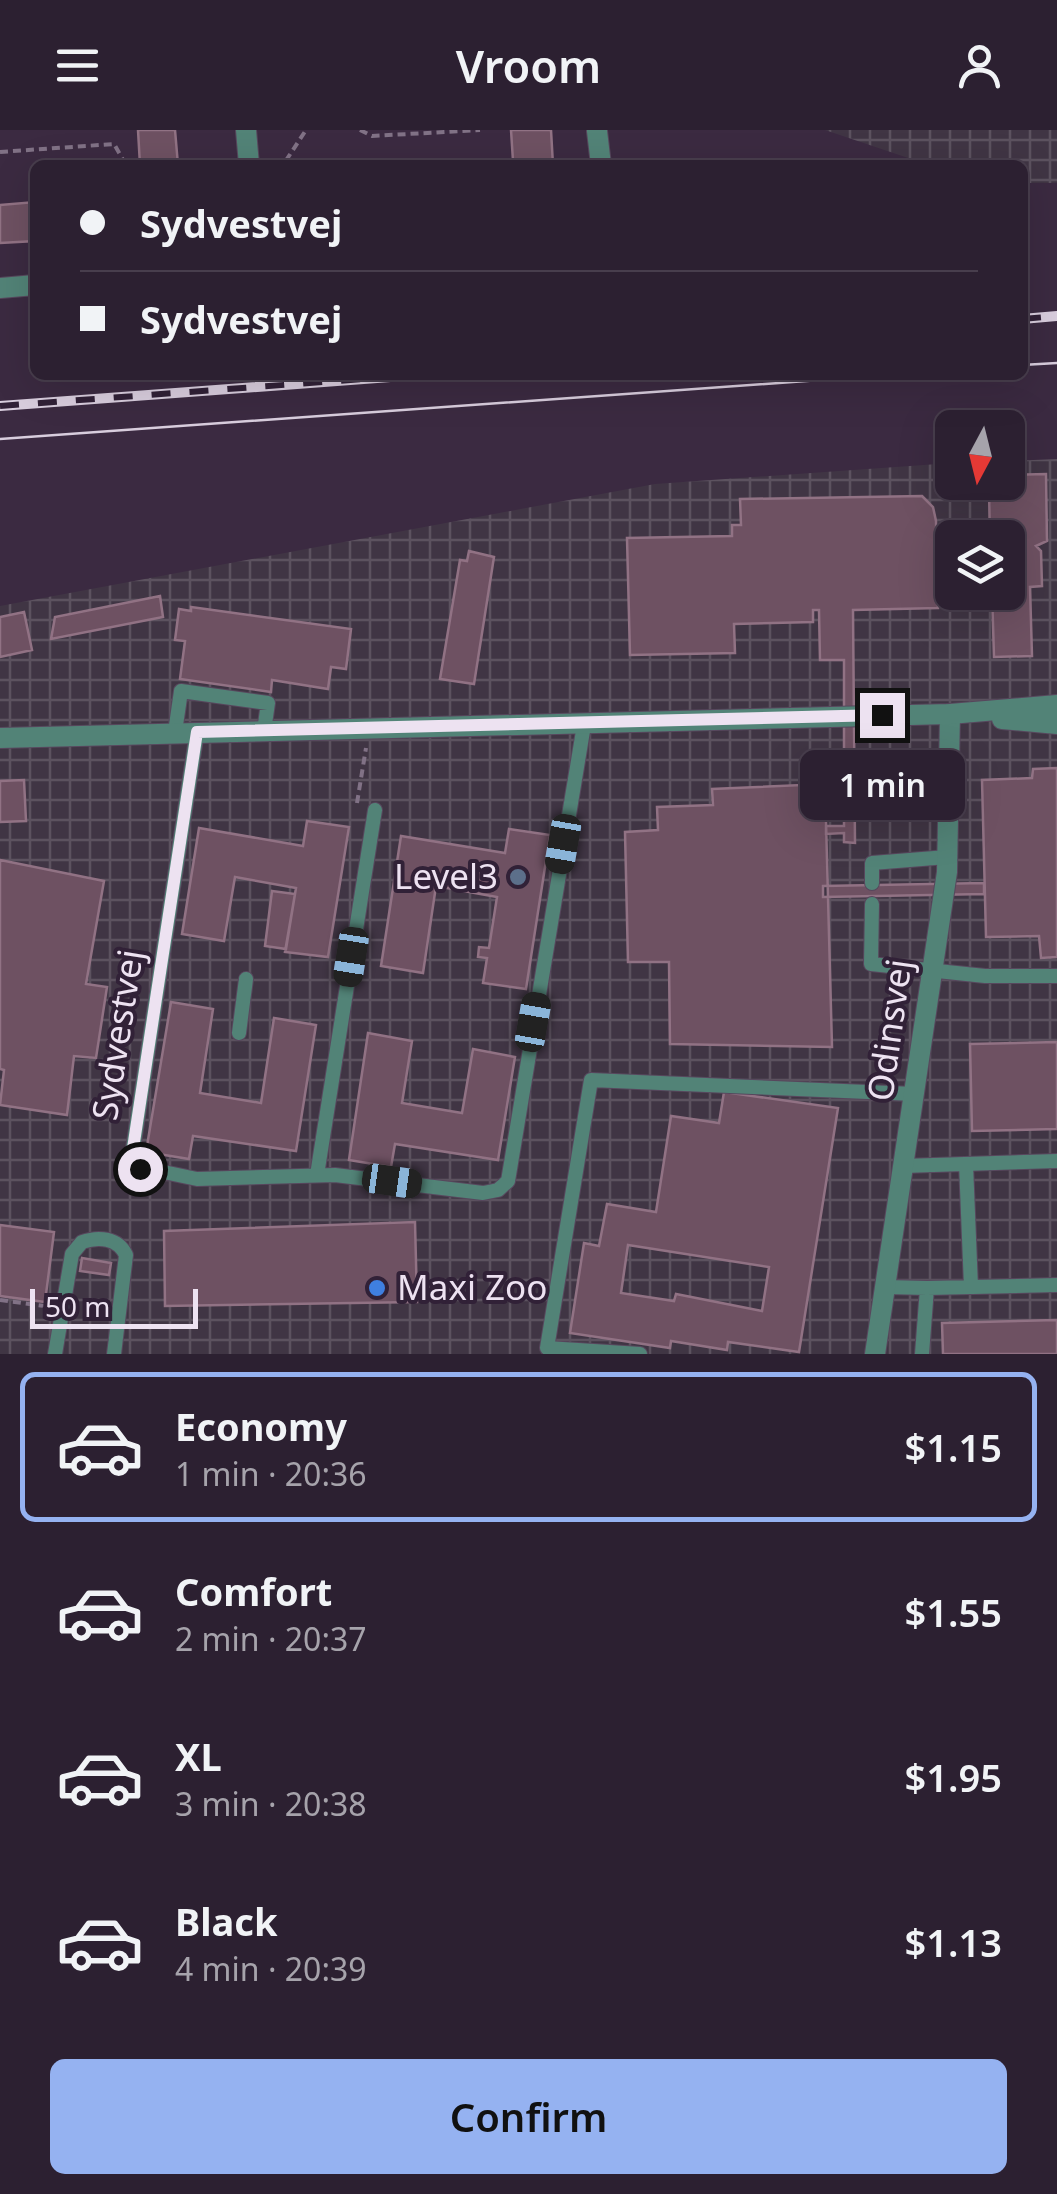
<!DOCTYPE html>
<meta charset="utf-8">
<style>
body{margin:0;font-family:"Noto Sans",sans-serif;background:#382d3d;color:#f1f3f6;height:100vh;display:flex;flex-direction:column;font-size:38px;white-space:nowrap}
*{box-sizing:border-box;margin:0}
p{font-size:32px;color:#a6a3ab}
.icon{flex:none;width:55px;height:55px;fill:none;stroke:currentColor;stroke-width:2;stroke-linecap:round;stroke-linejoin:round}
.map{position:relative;height:1224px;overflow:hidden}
.panel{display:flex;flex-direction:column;background:#2c2031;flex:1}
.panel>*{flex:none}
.guide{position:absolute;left:30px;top:30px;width:998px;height:220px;border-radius:15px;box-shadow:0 10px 40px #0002,0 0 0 2px #483e4d;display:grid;align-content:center;height:220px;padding:0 50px;background:#2c2031}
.needle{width:65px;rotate:187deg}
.fabs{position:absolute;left:935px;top:280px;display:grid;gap:20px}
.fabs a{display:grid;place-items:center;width:90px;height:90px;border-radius:15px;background:#2c2031;box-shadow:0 10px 40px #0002,0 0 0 2px #483e4d;font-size:50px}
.scale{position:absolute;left:30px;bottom:25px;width:168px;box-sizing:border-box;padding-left:10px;border:5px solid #ede2f1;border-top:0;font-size:28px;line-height:35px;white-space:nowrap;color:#ede2f1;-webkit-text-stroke:8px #312137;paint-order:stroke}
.end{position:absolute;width:45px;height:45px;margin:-22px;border:12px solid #ede2f1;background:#111;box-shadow:0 0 0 5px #111}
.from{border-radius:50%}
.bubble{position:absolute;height:70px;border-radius:15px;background:#2c2031;box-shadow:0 10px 40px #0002,0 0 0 2px #483e4d;font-size:32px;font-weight:600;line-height:70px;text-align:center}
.car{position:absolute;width:30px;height:60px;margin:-30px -15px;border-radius:12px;box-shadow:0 0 8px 2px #0007;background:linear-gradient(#222 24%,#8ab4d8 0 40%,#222 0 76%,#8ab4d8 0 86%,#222 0)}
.guide b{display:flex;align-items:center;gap:35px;height:95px;font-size:38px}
.guide b+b{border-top:2px solid #483e4d}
.guide i{width:25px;height:25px;background:#f1f3f6}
ul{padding:18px 0 0;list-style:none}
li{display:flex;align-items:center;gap:30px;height:150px;margin:0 20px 15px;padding:0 30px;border:5px solid transparent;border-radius:15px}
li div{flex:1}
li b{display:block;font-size:38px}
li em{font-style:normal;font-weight:600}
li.on{border-color:#95b2f1}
li>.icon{width:90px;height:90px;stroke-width:1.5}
.action{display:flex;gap:20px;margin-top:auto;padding:20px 50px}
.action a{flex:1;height:115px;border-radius:15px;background:#95b2f1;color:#111;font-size:40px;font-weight:600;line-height:115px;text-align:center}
header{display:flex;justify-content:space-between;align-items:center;height:130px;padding:0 50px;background:#2c2031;font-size:45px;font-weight:600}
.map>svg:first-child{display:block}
.industrial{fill:url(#industrial-grid);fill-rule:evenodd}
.building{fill:#6e5162;stroke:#917284;stroke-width:2.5;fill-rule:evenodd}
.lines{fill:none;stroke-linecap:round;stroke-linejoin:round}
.service-casing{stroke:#57475d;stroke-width:16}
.minor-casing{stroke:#57475d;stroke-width:22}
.tertiary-casing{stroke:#57475d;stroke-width:22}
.path{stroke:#817286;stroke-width:4;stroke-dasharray:8 5;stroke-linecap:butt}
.service{stroke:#528377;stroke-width:14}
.minor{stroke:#528377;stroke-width:20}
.tertiary{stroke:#528377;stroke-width:20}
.tram{stroke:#d8cddd;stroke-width:2.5}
.rail-casing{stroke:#d8cddd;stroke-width:10}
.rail{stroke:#312137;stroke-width:6;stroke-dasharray:19;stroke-linecap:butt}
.route{stroke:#ede2f1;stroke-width:12}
.service-dot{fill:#5c6f8a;stroke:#312137;stroke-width:4}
.shop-dot{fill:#3f7fe0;stroke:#312137;stroke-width:4}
.labels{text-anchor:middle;stroke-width:8;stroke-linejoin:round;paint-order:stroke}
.poi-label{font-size:35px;fill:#ede2f1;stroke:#312137;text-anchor:end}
.street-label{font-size:35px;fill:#ede2f1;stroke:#312137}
</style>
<header><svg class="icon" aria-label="menu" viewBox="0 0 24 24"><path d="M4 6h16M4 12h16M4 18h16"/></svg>Vroom<svg class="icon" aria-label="person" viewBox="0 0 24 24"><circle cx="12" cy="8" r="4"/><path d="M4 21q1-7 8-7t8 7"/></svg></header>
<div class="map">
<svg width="1057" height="1224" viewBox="0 0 1057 1224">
<defs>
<pattern id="industrial-grid" width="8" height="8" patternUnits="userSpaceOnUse" patternTransform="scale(2.5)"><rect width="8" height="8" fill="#403544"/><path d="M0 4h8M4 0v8" fill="none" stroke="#5c525f"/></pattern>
</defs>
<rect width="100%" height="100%" fill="#3b2a41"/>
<path class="industrial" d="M825,0H1057V53H1023L1022,35H929Z
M1057,329V1224H0V476L655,354L952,333V352H1008V331ZM952,408H1008V462H952Z"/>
<path class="building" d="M138,0H175L178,35H140Z
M511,0H551L553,35H460L513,31Z
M35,72V111L0,113V75Z
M1046,344L1047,411L1036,416L1041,421L1042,456L1030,457L1032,526L994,527L992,462H1008V408H990L989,362L966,363V352H1008V345Z
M922,366L933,377L936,391L938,478L853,480L855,713L844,712V703L826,704V696H844V679H826L825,671L844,670V530H820L819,480H813V492L734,494L735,523L630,525L627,408L732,406V395H741L740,369Z
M962,390H973V408H962Z
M469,421L494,427L474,554L440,549L460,430L467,431Z
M160,466L163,487L51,509L55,487Z
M191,477L351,499L346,539L331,537L328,559L272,550L271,562L180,549L185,511L175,510L179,479L191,481Z
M24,482L32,520L0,527V487Z
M1057,638V827L1041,828L1039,806L986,807L982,650L1032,648L1033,639Z
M24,650L26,691L0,692V651Z
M825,654L832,917L670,914L669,832H628L625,702L658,700L657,677L713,675L712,659Z
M307,691L349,697L328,827L285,822L296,758L235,747L224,811L182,804L199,698L303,716Z
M509,699L550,705L526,859L483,853L487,828L478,827L479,817L489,818L497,767L436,756L423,843L381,836L401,706L505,723Z
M0,730L104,751L86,854L107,857L96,928L74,926L67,985L0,975L4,940L0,939Z
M984,753V764L823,767V756Z
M272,761L295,764L286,819L265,816Z
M171,872L213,879L200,963L261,973L274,888L316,895L296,1021L193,1006L189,1029L146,1022Z
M368,903L412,911L402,973L462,983L473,919L515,927L498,1030L395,1014L391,1037L349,1030Z
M1057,912V999L972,1001L970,914Z
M724,962L838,978L799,1222L728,1212L727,1220L671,1211L670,1218L570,1203L584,1113L599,1116L607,1074L656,1082L671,986L719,993ZM628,1115L769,1137L762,1181L676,1164L674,1171L621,1163Z
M415,1092L417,1172L165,1176L164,1101Z
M0,1095L54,1102L45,1172L0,1166Z
M82,1128L111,1133L109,1145L80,1141Z
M1057,1190V1224H943L942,1193Z"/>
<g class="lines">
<defs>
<path id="service" d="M175,602L181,561L268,573L264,601
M197,602L132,1025L135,1036L197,1049L335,1045L483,1063L498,1060L508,1051L584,595
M872,753V733L947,727
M872,774L871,834L985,846H1057
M239,903L246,849
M966,1034L971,1157
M903,1036L1057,1031
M317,1045L375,680
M886,1157L927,1158L922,1224
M927,1158L1057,1155
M55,1224L72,1124L82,1112C99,1106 118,1108 126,1125L114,1224
M640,1224L547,1218L591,950L914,964"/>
<path id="minor" d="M246,0L249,35
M597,1L601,35
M0,158L35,155
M875,1224L947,742L950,584"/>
<path id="tertiary" d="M1002,589L1057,594
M0,608L950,584L1057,575"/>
</defs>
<use href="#service" class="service-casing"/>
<use href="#minor" class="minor-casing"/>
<use href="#tertiary" class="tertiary-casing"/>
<path class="path" d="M360,0L372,6L480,0
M0,22L114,14L126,35
M274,35L285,32L306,0
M357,673L366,618
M0,1170L45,1176"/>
<use href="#service" class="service"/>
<use href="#minor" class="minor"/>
<use href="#tertiary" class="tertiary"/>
<path class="tram" d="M1022,235L1057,233
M0,309L889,245"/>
<defs>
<path id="rail" d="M1022,189L1057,186
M0,276L417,245"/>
</defs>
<use href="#rail" class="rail-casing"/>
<use href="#rail" class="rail"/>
</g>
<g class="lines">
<path class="route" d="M140,1039L132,1025L197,602L882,585"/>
</g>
<circle class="service-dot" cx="518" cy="747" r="10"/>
<circle class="shop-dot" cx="377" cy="1158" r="10"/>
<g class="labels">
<g class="poi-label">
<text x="498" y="759">Level3</text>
<text x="397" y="1170" text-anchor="start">Maxi Zoo</text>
</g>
<g class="street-label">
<text transform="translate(890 900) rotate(-82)" y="12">Odinsvej</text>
<text transform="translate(118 905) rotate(-81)" y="12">Sydvestvej</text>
</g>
</g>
</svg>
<div class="fabs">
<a><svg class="needle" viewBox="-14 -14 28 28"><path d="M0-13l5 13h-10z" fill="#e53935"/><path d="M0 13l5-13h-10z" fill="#a6a3ab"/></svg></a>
<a><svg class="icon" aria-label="layers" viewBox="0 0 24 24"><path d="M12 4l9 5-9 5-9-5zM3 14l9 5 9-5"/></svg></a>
</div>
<div class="scale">50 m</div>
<i class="end from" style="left:140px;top:1039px"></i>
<i class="end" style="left:882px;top:585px"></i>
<div class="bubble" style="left:800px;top:620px;width:165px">1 min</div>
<i class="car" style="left:563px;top:714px;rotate:190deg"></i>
<i class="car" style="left:351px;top:827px;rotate:189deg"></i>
<i class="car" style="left:533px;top:892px;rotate:10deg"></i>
<i class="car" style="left:392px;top:1051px;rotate:98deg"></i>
<div class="guide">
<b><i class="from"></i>Sydvestvej</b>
<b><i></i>Sydvestvej</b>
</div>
</div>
<section class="panel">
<ul>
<li class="on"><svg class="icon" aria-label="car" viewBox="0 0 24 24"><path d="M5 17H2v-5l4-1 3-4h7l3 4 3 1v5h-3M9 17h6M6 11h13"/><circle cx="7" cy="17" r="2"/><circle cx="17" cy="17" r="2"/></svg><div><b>Economy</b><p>1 min · 20:36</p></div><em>$1.15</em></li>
<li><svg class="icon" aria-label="car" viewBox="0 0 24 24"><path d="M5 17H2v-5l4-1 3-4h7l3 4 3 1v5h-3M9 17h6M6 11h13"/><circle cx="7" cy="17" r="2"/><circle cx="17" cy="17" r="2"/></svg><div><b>Comfort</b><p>2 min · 20:37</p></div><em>$1.55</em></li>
<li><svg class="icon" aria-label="car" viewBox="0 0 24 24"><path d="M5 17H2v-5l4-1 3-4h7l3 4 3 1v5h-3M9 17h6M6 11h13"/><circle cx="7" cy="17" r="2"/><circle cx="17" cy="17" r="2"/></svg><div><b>XL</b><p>3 min · 20:38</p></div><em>$1.95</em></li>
<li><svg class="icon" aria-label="car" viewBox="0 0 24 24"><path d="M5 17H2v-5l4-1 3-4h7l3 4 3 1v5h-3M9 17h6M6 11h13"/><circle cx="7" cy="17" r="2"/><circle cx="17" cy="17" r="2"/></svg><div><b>Black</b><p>4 min · 20:39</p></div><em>$1.13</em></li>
</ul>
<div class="action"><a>Confirm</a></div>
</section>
